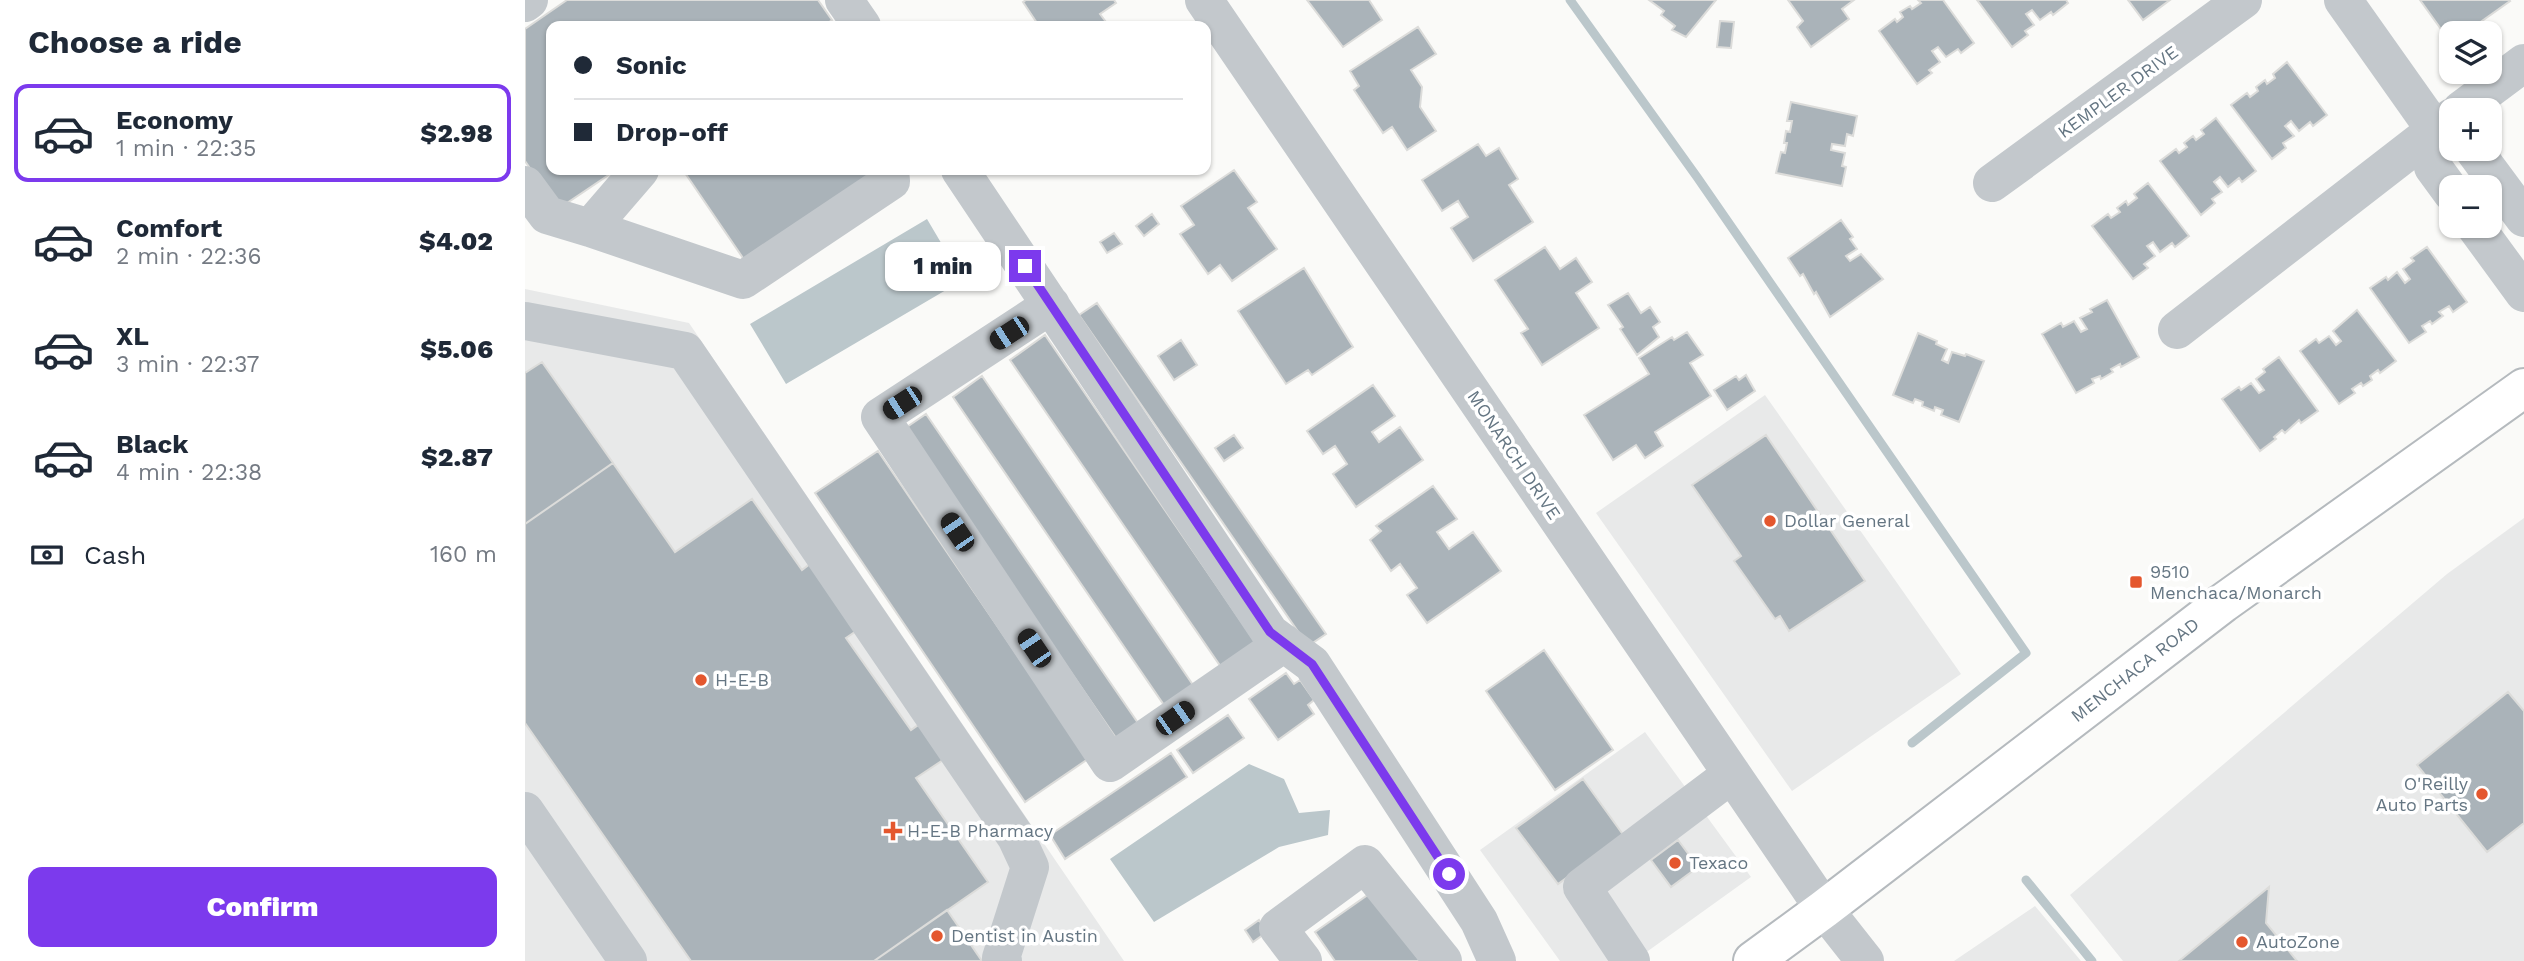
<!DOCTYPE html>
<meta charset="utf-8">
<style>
body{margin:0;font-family:"Work Sans",sans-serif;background:#f6f6f7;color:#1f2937;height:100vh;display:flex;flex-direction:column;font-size:26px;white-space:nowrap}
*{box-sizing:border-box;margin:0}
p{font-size:23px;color:#747a83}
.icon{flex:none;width:38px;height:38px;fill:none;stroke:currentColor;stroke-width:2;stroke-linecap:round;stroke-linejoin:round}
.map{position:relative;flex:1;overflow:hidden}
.details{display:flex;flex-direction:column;background:#fff;width:525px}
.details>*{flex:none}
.guide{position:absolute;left:21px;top:21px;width:665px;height:154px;border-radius:14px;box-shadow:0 2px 5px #0004;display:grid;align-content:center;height:154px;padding:0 28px;background:#fff}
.controls{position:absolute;left:1914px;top:21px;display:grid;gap:14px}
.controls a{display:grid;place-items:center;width:63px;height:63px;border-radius:14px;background:#fff;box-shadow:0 2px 5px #0004;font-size:35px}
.end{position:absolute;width:32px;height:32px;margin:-16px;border:9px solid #7c3aed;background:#fff;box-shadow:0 0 0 4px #fff}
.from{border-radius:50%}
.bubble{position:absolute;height:49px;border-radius:14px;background:#fff;box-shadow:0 2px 5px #0004;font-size:23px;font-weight:800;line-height:49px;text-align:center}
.car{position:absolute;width:21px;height:42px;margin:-21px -10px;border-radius:9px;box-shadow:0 0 5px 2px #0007;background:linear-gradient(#222 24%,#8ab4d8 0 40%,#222 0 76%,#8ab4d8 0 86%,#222 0)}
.guide b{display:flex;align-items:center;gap:24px;height:66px;font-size:26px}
.guide b+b{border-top:2px solid #e0e1e3}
.guide i{width:18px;height:18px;background:#1f2937}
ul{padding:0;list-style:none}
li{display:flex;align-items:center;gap:21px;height:98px;margin:0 14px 10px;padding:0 14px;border:4px solid transparent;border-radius:14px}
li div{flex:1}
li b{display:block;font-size:26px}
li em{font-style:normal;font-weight:800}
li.selected{border-color:#7c3aed}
li>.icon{width:63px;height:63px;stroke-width:1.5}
h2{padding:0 28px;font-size:32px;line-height:84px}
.pay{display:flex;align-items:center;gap:18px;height:77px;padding:0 28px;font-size:26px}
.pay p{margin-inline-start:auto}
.primary-button{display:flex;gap:14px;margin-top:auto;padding:14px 28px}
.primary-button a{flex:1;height:80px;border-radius:14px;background:#7c3aed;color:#fff;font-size:28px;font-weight:800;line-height:80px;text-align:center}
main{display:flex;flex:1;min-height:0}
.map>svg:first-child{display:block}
.built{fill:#e8e9e9}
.water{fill:#bbc7cb}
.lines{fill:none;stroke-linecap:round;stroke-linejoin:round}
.stream{stroke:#bbc7cb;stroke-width:9}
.building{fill:#aab3b9;stroke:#dcdcda;stroke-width:2}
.major-casing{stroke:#b5babe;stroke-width:42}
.minor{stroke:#c3c8cc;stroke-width:38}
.major{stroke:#fff;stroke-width:38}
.route{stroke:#7c3aed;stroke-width:9}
.poi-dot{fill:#e4572e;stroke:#fff;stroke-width:2.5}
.labels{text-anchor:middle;stroke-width:7;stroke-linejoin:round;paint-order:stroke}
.street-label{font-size:18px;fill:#657683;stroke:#fff}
.poi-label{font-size:18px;fill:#657683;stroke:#fff;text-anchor:start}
</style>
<main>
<section class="details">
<h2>Choose a ride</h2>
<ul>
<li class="selected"><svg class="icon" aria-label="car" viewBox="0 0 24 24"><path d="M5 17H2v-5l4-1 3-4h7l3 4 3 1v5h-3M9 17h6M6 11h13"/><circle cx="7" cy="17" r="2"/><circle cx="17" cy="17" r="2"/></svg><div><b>Economy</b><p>1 min · 22:35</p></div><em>$2.98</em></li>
<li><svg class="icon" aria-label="car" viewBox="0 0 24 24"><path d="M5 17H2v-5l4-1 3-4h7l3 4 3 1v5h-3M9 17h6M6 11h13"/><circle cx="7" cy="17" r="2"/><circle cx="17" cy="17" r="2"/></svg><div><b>Comfort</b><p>2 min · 22:36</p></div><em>$4.02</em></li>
<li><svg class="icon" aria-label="car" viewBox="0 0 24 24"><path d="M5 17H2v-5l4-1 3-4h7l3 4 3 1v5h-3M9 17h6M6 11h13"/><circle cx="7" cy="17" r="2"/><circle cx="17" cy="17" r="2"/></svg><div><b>XL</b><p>3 min · 22:37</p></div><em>$5.06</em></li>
<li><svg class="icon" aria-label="car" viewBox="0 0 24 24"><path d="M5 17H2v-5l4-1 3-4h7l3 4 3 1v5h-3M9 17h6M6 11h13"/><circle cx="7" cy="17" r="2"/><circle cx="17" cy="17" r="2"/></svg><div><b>Black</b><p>4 min · 22:38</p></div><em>$2.87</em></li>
</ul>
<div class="pay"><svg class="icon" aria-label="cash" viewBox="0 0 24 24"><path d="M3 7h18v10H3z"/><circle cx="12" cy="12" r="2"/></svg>Cash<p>160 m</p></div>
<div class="primary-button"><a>Confirm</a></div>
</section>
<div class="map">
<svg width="1999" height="961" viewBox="0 0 1999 961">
<rect width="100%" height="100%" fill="#fafaf8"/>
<path class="built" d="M0,289L164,323L599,961H0Z
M1240,395L1436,674L1267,791L1071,513Z
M1999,518V961H1598L1545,895L1922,574Z
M1120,732L1226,877L1109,961H1035L955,850Z
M1510,906L1556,961H1429Z"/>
<path class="water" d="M402,219L438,280L261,384L225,324Z
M724,764L759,779L774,813L805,810L803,835L754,847L629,922L585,859Z"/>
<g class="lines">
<path class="stream" d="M1045,0L1172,177L1501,653L1387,743
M1501,880L1567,961"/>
</g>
<path class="building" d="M42,0H293L307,20L299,26H26V170H91L33,209L0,161V29Z
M501,0H589L591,3L575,14L584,26H514L498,2Z
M782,0H844L857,20L818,47Z
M1124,0H1191L1161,37L1147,30L1150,26L1136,15L1139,11Z
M1263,0H1329L1317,9L1324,19L1286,47L1272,27L1278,21Z
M1393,0H1418L1449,43L1436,53L1433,49L1421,57L1413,47L1407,51L1415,62L1404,70L1407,73L1392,84L1354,31L1370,19L1372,22L1378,17L1375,12L1385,6L1387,9L1396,3Z
M1452,0H1541L1543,3L1528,15L1526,12L1515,20L1507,10L1501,14L1509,25L1500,31L1503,35L1487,47Z
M1603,0H1645L1618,20Z
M1895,0H1984L1985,1L1940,33H1927L1926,43Z
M1195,21L1209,22L1206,48L1192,47Z
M893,27L911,54L886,70L897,87L895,107L911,131L882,150L867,127L858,133L829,90L834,86L825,71Z
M1762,62L1802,115L1788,126L1785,122L1774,131L1766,121L1760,126L1769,136L1758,143L1761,148L1747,159L1706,105L1722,93L1725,97L1733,91L1731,87L1740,80L1742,84L1750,78L1748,74Z
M1266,102L1332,116L1328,136L1322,134L1320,146L1307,144L1306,150L1320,153L1317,166L1321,167L1317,186L1251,173L1256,152L1260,153L1262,143H1259L1261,131L1265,132L1267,121H1262Z
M1691,118L1731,171L1717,182L1714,178L1703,187L1695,177L1689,182L1697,192L1687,199L1690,203L1676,215L1635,161L1651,149L1654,153L1662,147L1659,143L1668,136L1671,140L1679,134L1676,130Z
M953,144L961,156L974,148L993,179L984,185L1008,222L948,261L926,228L943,217L933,201L917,211L897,180Z
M158,170H340L344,176L220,261Z
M709,170L732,202L723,208L752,249L707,281L695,265L683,274L655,234L669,225L656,206Z
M1623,183L1664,236L1650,247L1647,243L1635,252L1628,242L1622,246L1630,256L1619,264L1623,268L1608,279L1567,226L1583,214L1586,218L1595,212L1592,208L1601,201L1603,205L1612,198L1609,194Z
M627,214L634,224L619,236L611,226Z
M1316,220L1328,237L1325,239L1332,249L1321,256L1325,261L1336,254L1358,279L1305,317L1291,292L1289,294L1278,274L1275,276L1263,258Z
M589,233L597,244L582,253L575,242Z
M1020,247L1035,269L1051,258L1067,282L1051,293L1074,328L1017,365L996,333L1003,329L970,280Z
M1902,247L1942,302L1928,312L1924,306L1914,312L1918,316L1907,324L1905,321L1897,326L1901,332L1884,343L1845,288L1861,277L1863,280L1872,272L1880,283L1885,279L1878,269L1889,261L1886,258Z
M779,268L828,347L787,375L783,370L761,384L713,311Z
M1103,293L1116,313L1125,307L1135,322L1128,327L1134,337L1112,355L1095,329L1098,327L1083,305Z
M1582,300L1614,357L1596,367L1595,364L1586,369L1588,372L1576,379L1575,376L1567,379L1569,383L1551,393L1517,334L1536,323L1538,327L1549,321L1556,332L1562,329L1555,318L1567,312L1565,309Z
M572,303L801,634L783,646L554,315Z
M1832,310L1871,361L1855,373L1853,370L1845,376L1847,380L1838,386L1836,383L1827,389L1830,393L1814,404L1775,351L1791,339L1794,343L1804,336L1811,345L1816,341L1808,331Z
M1162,332L1178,355L1165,363L1186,396L1130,432L1138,446L1120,458L1111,445L1088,460L1059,415L1124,374L1114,358L1147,337L1149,340Z
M1393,333L1412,341L1411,344L1422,349L1417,360L1423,363L1427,352L1440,356L1441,354L1459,361L1434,422L1416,415L1418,410L1410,407L1409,411L1397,406L1398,402L1390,399L1388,403L1368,395Z
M520,335L731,643L696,667L485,360Z
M656,340L672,365L649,380L633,356Z
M1754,357L1793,411L1776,423L1774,420L1760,433L1757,430L1749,437L1751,439L1735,451L1697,399L1714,387L1716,390L1726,383L1734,393L1739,390L1731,379L1740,372L1738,369Z
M17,362L88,463L0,524V373Z
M1221,375L1230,391L1202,410L1189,390L1211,376L1214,380Z
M457,376L668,685L639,705L428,397Z
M848,385L870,416L847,432L854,442L875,427L898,460L831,507L808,474L822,464L810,446L798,454L782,431Z
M401,414L613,723L591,738L379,429Z
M709,435L718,448L699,461L690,448Z
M1241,435L1340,581L1264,631L1255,616L1250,619L1209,561L1216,556L1167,485Z
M353,451L563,759L500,802L290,493Z
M88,463L150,552L227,499L277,570L290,560L337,627L321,638L386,730L396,723L421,758L391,778L463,882L349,961H166L0,723V524Z
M908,486L932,519L912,532L924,549L948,532L976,571L902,623L882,595L892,588L875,564L866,571L845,540L856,531L851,526Z
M1019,650L1088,750L1030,790L961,691Z
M761,673L769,684L775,680L789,700L783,705L789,714L753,740L724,699Z
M1983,692L1999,711V823L1962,852L1892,765Z
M703,715L719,738L668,773L652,750Z
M646,753L662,777L540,859L525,835Z
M1058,779L1099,836L1033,884L991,828Z
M1153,840L1173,867L1146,887L1126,860Z
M1744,887L1741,923L1772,961H1654Z
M847,892L895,961H810L790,932Z
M422,910L457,961H349Z
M734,920L742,932L728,942L720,930Z"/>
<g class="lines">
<defs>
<path id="major" d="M1228,961L1299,909L1698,603L1999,388"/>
</defs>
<use href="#major" class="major-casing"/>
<path class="minor" d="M319,0L337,26
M679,0L1299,909L1340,961
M1818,0L1910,130L1927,136
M0,3L4,0
M1936,110L1999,63
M1910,130L1908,167L1927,193
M1948,149L1999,218
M435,170L745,633L787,664L954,921L972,961
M1467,183L1718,0
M0,185L22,215L65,228L115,170
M1950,226L1999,293
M65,228L218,280L366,181L365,170
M526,305L355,417L585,763L759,643
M0,321L160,351L491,837L505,867L476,958L478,961
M1652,330L1927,117
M0,811L103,961
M778,961L753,928L840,864L918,961
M1106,961L1057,887L1207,774"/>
<use href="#major" class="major"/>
</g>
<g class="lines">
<path class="route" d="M500,266L745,632L787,664L924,874"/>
</g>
<g class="poi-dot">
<circle cx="1245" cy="521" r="7"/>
<rect x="1604" y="575" width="14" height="14" rx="3.5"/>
<circle cx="176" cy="680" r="7"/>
<circle cx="1957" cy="794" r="7"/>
<path d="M364.5 820.5h7v7h7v7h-7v7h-7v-7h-7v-7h7z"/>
<circle cx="1150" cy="863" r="7"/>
<circle cx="412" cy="936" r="7"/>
<circle cx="1717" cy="942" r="7"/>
</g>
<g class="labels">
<g class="street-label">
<text transform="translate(1593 92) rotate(-36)" y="6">KEMPLER DRIVE</text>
<text transform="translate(989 455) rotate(56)" y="6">MONARCH DRIVE</text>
<text transform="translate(1610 670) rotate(-38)" y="6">MENCHACA ROAD</text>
</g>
<g class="poi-label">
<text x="1259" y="527">Dollar General</text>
<text x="1625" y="578">9510<tspan x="1625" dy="21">Menchaca/Monarch</tspan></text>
<text x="190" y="686">H-E-B</text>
<text x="1943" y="790" text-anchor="end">O'Reilly<tspan x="1943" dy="21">Auto Parts</tspan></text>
<text x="382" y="837">H-E-B Pharmacy</text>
<text x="1164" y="869">Texaco</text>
<text x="426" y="942">Dentist in Austin</text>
<text x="1731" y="948">AutoZone</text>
</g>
</g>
</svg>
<div class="controls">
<a><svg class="icon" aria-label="layers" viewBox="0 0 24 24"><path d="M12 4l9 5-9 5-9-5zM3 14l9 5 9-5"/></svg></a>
<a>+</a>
<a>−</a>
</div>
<i class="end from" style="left:924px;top:874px"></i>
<i class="end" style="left:500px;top:266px"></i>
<div class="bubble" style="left:360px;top:242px;width:116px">1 min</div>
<i class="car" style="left:484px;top:333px;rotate:237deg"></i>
<i class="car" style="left:377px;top:403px;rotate:237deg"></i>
<i class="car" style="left:432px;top:532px;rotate:326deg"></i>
<i class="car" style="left:509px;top:648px;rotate:326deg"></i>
<i class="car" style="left:650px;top:718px;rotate:55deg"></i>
<div class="guide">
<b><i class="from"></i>Sonic</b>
<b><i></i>Drop-off</b>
</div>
</div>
</main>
